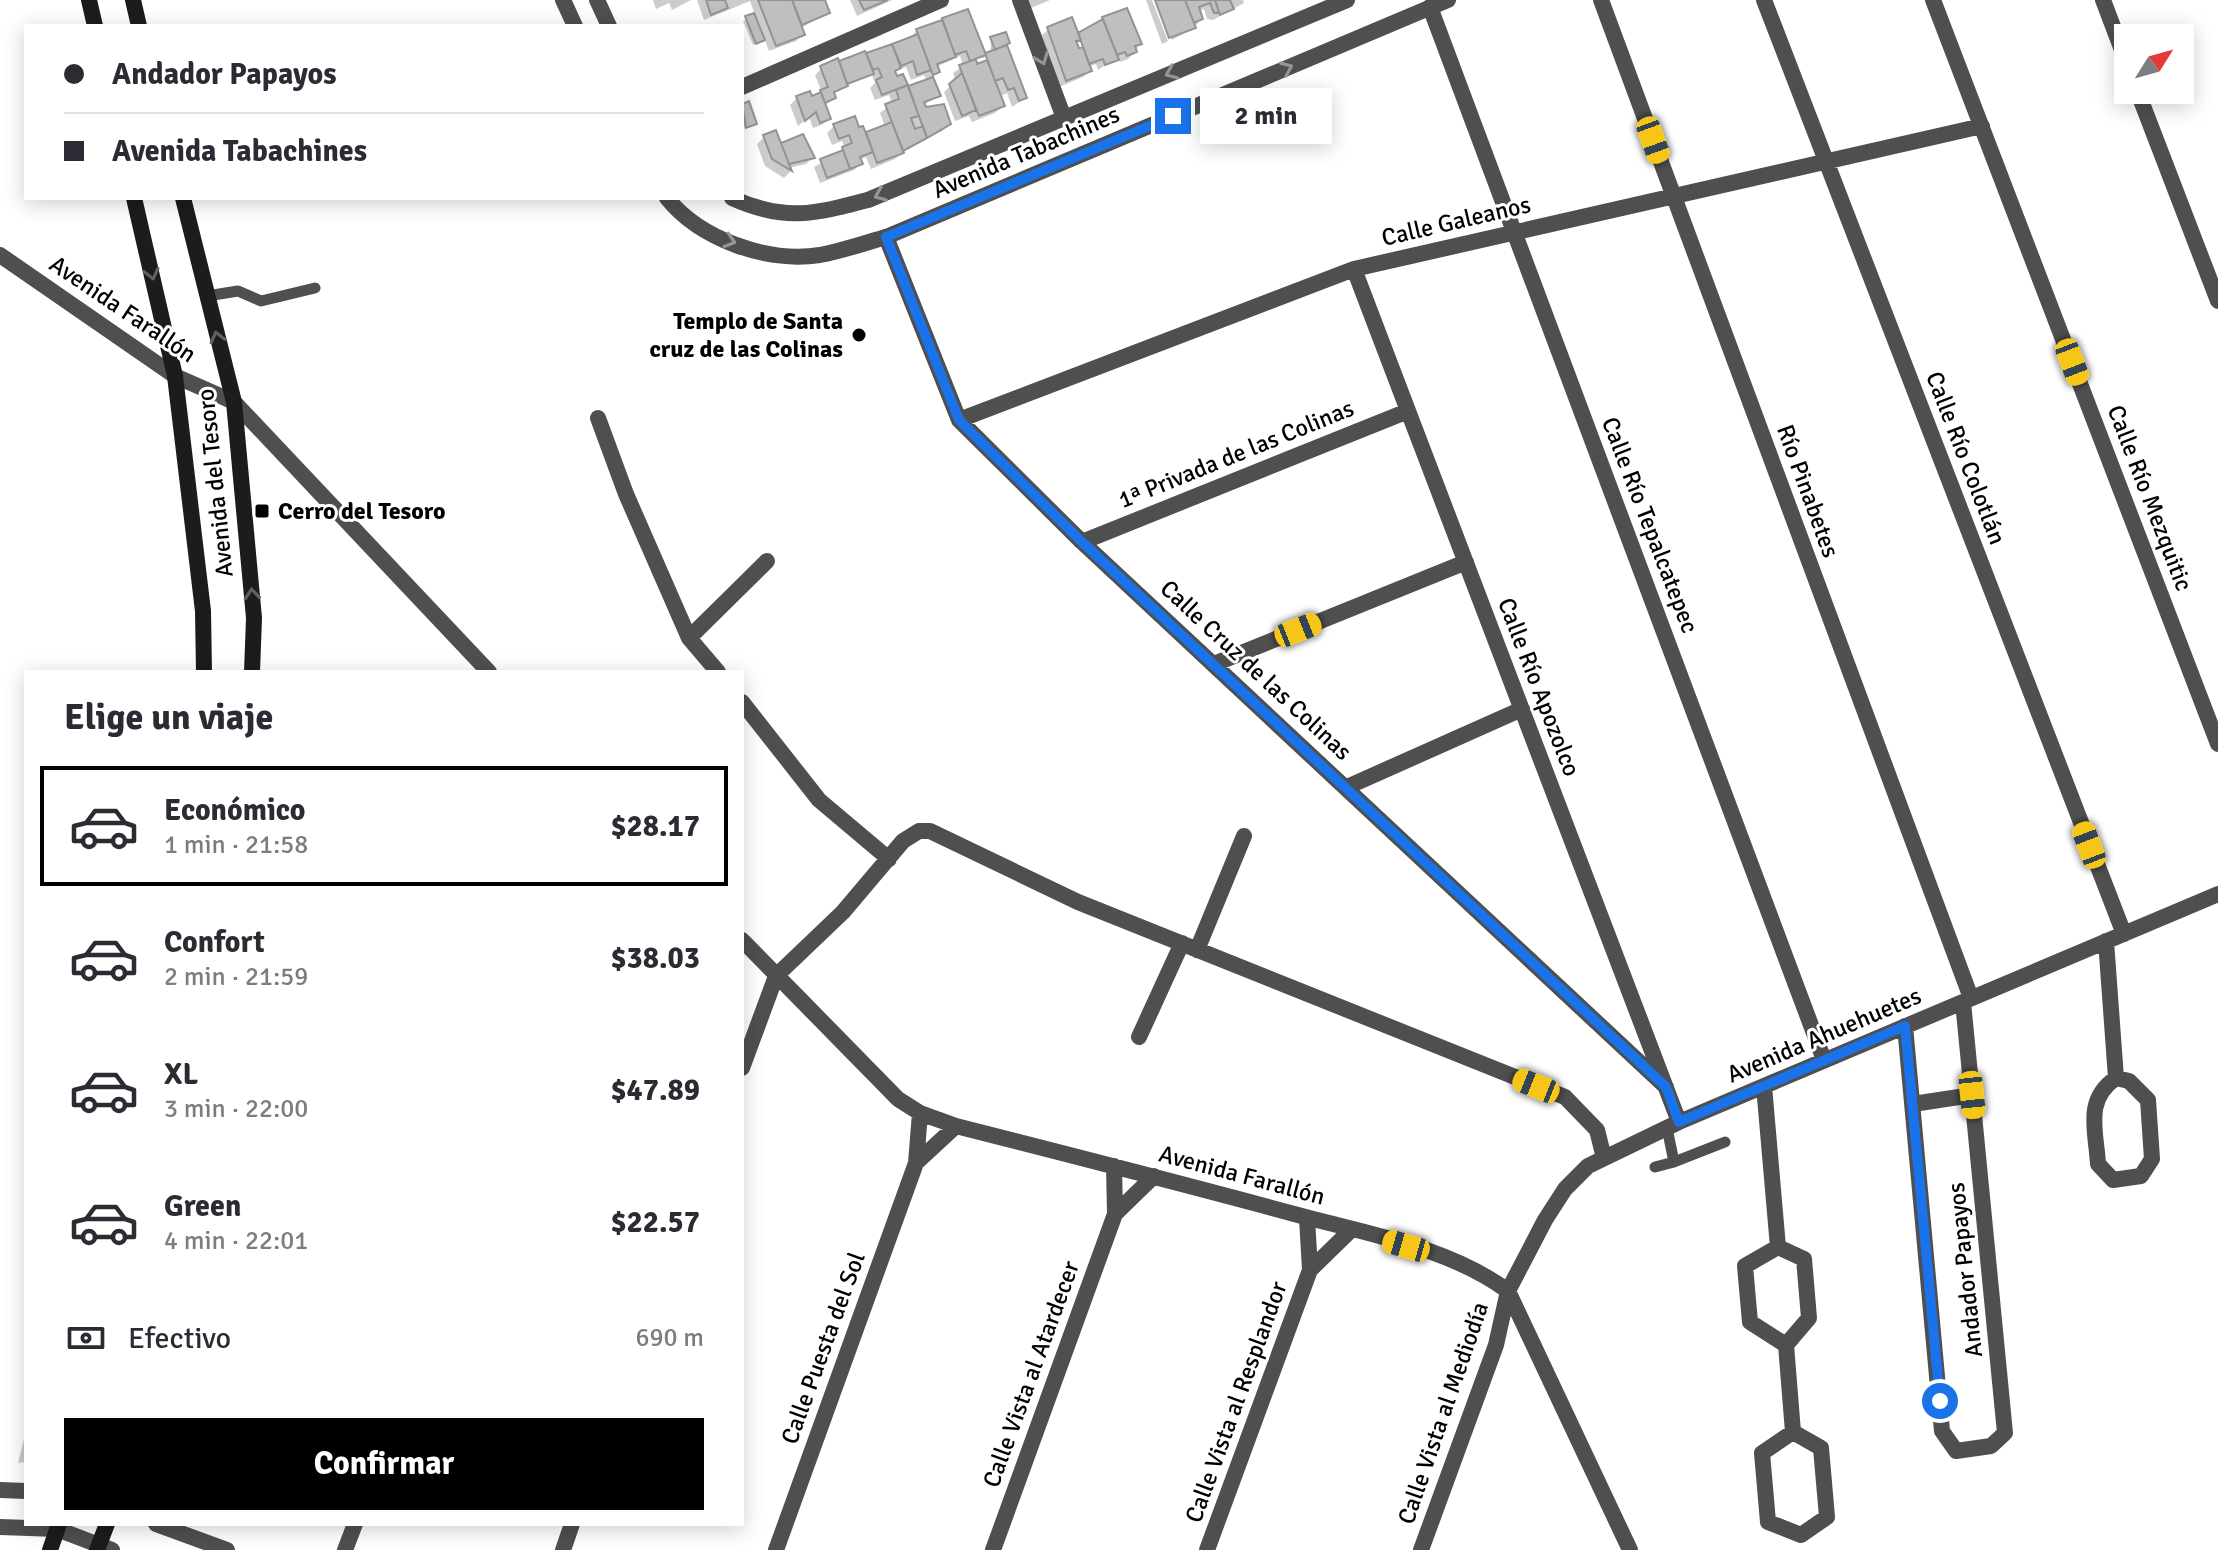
<!DOCTYPE html>
<html lang="es">
<meta charset="utf-8">
<style>
body{margin:0;font-family:Signika,sans-serif;background:#f2f2f3;color:#2b2b33;height:100vh;display:flex;flex-direction:column;font-size:30px;white-space:nowrap}
*{box-sizing:border-box;margin:0}
p{font-size:26px;color:#7c7c81}
.icon{flex:none;width:44px;height:44px;fill:none;stroke:currentColor;stroke-width:2;stroke-linecap:round;stroke-linejoin:round}
.map{position:relative;flex:1;overflow:hidden}
.side{position:absolute;left:24px;top:670px;width:720px;height:856px;display:flex;flex-direction:column;background:#fff;border-radius:0px;box-shadow:0 4px 20px #0003}
.side>*{flex:none}
.hud{position:absolute;left:24px;top:24px;width:720px;height:176px;border-radius:0px;box-shadow:0 4px 20px #0003;display:grid;align-content:center;height:176px;padding:0 40px;background:#fff}
.needle{width:52px;rotate:53deg}
.buttons{position:absolute;left:2114px;top:24px;display:grid;gap:16px}
.buttons a{display:grid;place-items:center;width:80px;height:80px;border-radius:0px;background:#fff;box-shadow:0 4px 20px #0003;font-size:40px}
.end{position:absolute;width:36px;height:36px;margin:-18px;border:10px solid #1a73e8;background:#fff;box-shadow:0 0 0 4px #fff}
.from{border-radius:50%}
.bubble{position:absolute;height:56px;border-radius:0px;background:#fff;box-shadow:0 4px 20px #0003;font-size:26px;font-weight:800;line-height:56px;text-align:center}
.car{position:absolute;width:24px;height:48px;margin:-24px -12px;border-radius:10px;box-shadow:0 0 6px 2px #0007;background:linear-gradient(#f5c518 24%,#345 0 40%,#f5c518 0 76%,#345 0 86%,#f5c518 0)}
.hud b{display:flex;align-items:center;gap:28px;height:76px;font-size:30px}
.hud b+b{border-top:2px solid #e1e1e2}
.hud i{width:20px;height:20px;background:#2b2b33}
ul{padding:0;list-style:none}
li{display:flex;align-items:center;gap:24px;height:120px;margin:0 16px 12px;padding:0 24px;border:4px solid transparent;border-radius:0px}
li div{flex:1}
li b{display:block;font-size:30px}
li em{font-style:normal;font-weight:800}
li.on{border-color:#000}
li>.icon{width:72px;height:72px;stroke-width:1.5}
h2{padding:0 40px;font-size:36px;line-height:96px}
.pay{display:flex;align-items:center;gap:20px;height:88px;padding:0 40px;font-size:30px}
.pay p{margin-inline-start:auto}
.cta{display:flex;gap:16px;margin-top:auto;padding:16px 40px}
.cta a{flex:1;height:92px;border-radius:0px;background:#000;color:#fff;font-size:32px;font-weight:800;line-height:92px;text-align:center}
.map>svg:first-child{display:block}
.shadow{fill:#0003;fill-rule:evenodd}
.building{fill:#bfbfbf;stroke:#939393;stroke-width:2}
.lines{fill:none;stroke-linecap:round;stroke-linejoin:round}
.service{stroke:#4f4f4f;stroke-width:11}
.minor{stroke:#4f4f4f;stroke-width:16}
.tertiary{stroke:#4f4f4f;stroke-width:16}
.secondary{stroke:#1c1c1c;stroke-width:16}
.oneway{stroke:#959595}
.oneway2{stroke:#606060}
.route{stroke:#1a73e8;stroke-width:10}
.poi-dot{fill:#000;stroke:#fff;stroke-width:3}
.labels{text-anchor:middle;stroke-width:6;stroke-linejoin:round;paint-order:stroke}
.street-label{font-size:24px;fill:#000;stroke:#fff}
.poi-label{font-size:24px;font-weight:bold;fill:#000;stroke:#fff;text-anchor:end}
</style>
<div class="map">
<svg width="2218" height="1550" viewBox="0 0 2218 1550">
<rect width="100%" height="100%" fill="#fff"/>
<path class="shadow" d="M653,0H691L672,10L669,3L656,9Z
M697,0H823L828,12L801,28L803,34L796,41L769,51L764,38L753,45L743,21L755,15L750,1L704,20Z
M850,0H892L857,16Z
M1028,0H1050L1031,8Z
M1146,0H1152L1168,41L1162,44Z
M1157,0H1243L1244,3L1213,20L1207,19L1204,9L1198,11L1201,19L1194,28L1172,40Z
M1126,10L1139,44L1135,52L1128,59L1120,62L1118,57L1098,70L1096,64L1088,67L1090,71L1083,77L1059,87L1042,35L1049,29L1077,36L1090,25ZM1082,38L1086,48L1078,51L1073,40Z
M967,11L984,58H973L976,66L990,62L991,39L1008,43L1005,46L1025,98L1012,107L1007,93L999,97L1002,106L995,113L972,122L969,116L955,121L944,92L956,81L953,73L963,66L960,56L936,67L938,72L932,78L938,95L924,105L949,124L942,131L910,146L895,159L871,169L866,157L859,160L861,163L854,170L820,183L814,167L845,149L842,141L832,145L827,133L834,126L858,130L865,135L885,127L880,113L892,104L889,95L875,100L870,88L875,83L871,73L832,94L834,98L824,106L829,118L822,125L813,128L809,117L798,126L790,105L797,98L811,99L822,93L815,75L822,68L910,38L916,31ZM906,67L911,80L924,75L927,81L907,89L902,77L895,79L893,72Z
M748,104L755,123L743,129L742,106Z
M764,137L780,145L802,137L812,158L806,164L788,168L790,172L784,178L765,166L757,144Z
M26,1431V1462L18,1463Z"/>
<path class="building" d="M706,0H725L728,8L711,15Z
M758,0H792L805,35L776,46Z
M792,0H825L830,13L802,25Z
M859,0H888L864,10Z
M1155,0H1185L1196,28L1169,38Z
M1185,0H1215L1219,12L1214,13L1210,3L1199,7L1203,19L1194,23Z
M1230,0L1234,9L1220,15L1215,0Z
M1127,8L1142,44L1135,46L1137,52L1127,56L1125,52L1117,55L1102,17Z
M968,9L986,55L970,61L966,51L955,55L942,18Z
M754,13L765,40L756,44L745,16Z
M1072,17L1081,40L1076,41L1079,48L1083,47L1092,71L1066,81L1047,27Z
M1103,19L1119,60L1105,65L1103,59L1089,64L1078,33Z
M942,20L956,57L937,64L940,72L933,75L916,29Z
M1006,32L1010,43L995,50L990,37Z
M918,34L931,70L917,75L913,61L901,66L892,44Z
M892,44L901,68L895,71L897,76L903,74L908,85L882,95L876,80L882,77L878,68L873,70L866,53Z
M1007,45L1027,98L1019,101L1014,88L1008,90L1003,78L995,81L985,53Z
M865,51L874,74L847,84L839,61Z
M838,58L848,86L834,92L836,98L825,103L820,90L828,87L820,66Z
M976,59L977,64L987,60L1005,106L979,116L959,65Z
M962,73L976,110L962,116L949,84Z
M933,77L941,96L924,102L926,107L944,104L951,124L927,138L908,86Z
M908,85L919,116L911,118L915,129L923,126L927,138L903,151L885,104L899,99L896,90Z
M810,91L812,96L821,92L831,119L820,123L816,112L805,121L796,96Z
M749,101L757,124L746,128L742,104Z
M855,116L859,127L863,126L873,152L860,157L863,164L850,169L842,147L852,143L849,135L839,139L833,124Z
M892,122L904,153L877,163L866,132Z
M776,130L789,164L792,171L772,159L763,135Z
M803,134L815,158L789,164L781,143Z
M843,150L850,169L827,178L820,159Z"/>
<g class="lines">
<path class="service" d="M207,296L238,291L261,301L315,288
M1667,1128L1674,1162L1725,1142
M1655,1167L1674,1162"/>
<path class="minor" d="M1020,0L1064,118
M1601,0L1971,998
M1764,0L2124,934
M1933,0L2218,744
M2103,0L2128,66
M1430,7L1824,1060
M742,87L941,0
M2137,90L2218,301
M886,237L959,420L1082,542L1666,1087
M0,255L175,376L234,402L489,672
M1354,269L1679,1122
M598,418L626,494L689,638L718,672
M959,420L1354,269L1982,126
M1082,542L1408,411
M689,638L767,561
M1214,664L1466,562
M742,702L819,800L889,859
M1347,787L1522,709
M742,940L898,1099L920,1113L956,1126C1070,1155 1184,1184 1298,1215C1368,1234 1448,1247 1508,1291L1630,1550
M2106,941L2116,1078
M1197,950L1244,836
M1905,1026L1942,1431L1956,1451L1991,1446L2005,1433L1963,1002
M1139,1037L1182,943
M742,1068L776,976L843,912L903,841L919,831H930L1078,902L1565,1097L1597,1130L1604,1158
M2116,1078L2129,1081L2148,1100L2152,1159L2141,1176L2113,1180L2098,1164C2096,1130 2084,1100 2116,1078Z
M1764,1086L1778,1247
M1913,1104L1972,1095
M916,1163L956,1126
M1115,1214L1154,1176
M1778,1247L1804,1259L1809,1318L1786,1345L1793,1432
M1778,1247L1745,1266L1750,1322L1786,1345
M1310,1270L1351,1230
M1793,1432L1762,1453L1768,1522L1801,1535
M1793,1432L1821,1448L1827,1517L1801,1535
M0,1490L26,1491
M0,1527L57,1529
M345,1550L355,1524
M563,1550L572,1524
M776,1550L916,1163L920,1113
M993,1550L1115,1214L1114,1166
M1207,1550L1310,1270L1307,1218
M1421,1550L1496,1345L1508,1291L1545,1220L1565,1189L1588,1166L1679,1122L2218,894"/>
<path class="tertiary" d="M563,0L575,26
M597,0L609,26
M667,198C700,239 766,263 820,255C842,251 865,243 886,237L1448,0
M732,198C785,222 815,214 868,200L1347,0
M156,1524L227,1550
M57,1529L112,1550"/>
<path class="secondary" d="M89,0L95,26
M133,0L139,26
M134,198L175,376L203,611L204,672
M183,198L234,402L254,618L252,672
M50,1550L59,1524
M97,1550L107,1524"/>
</g>
<defs><path id="oneway-chevron" d="M-2-3.5L2.5 0L-2 3.5" fill="none" stroke-width="1.6" stroke-linecap="round" stroke-linejoin="round" transform="scale(2)"/></defs>
<g class="oneway">
<use href="#oneway-chevron" transform="translate(1042 59) rotate(69)"/>
<use href="#oneway-chevron" transform="translate(1287 68) rotate(-23)"/>
<use href="#oneway-chevron" transform="translate(1171 73) rotate(157)"/>
<use href="#oneway-chevron" transform="translate(880 195) rotate(158)"/>
<use href="#oneway-chevron" transform="translate(730 241) rotate(17)"/>
</g>
<g class="oneway2">
<use href="#oneway-chevron" transform="translate(152 274) rotate(77)"/>
<use href="#oneway-chevron" transform="translate(217 337) rotate(-104)"/>
<use href="#oneway-chevron" transform="translate(252 594) rotate(-95)"/>
</g>
<g class="lines">
<path class="route" d="M1173,116L886,237L959,420L1082,542L1666,1087L1679,1122L1905,1026L1940,1401"/>
</g>
<g class="poi-dot">
<circle cx="859" cy="335" r="8"/>
<rect x="254" y="503" width="16" height="16" rx="4"/>
</g>
<g class="labels">
<g class="street-label">
<text transform="translate(1026 152) rotate(-23)" y="8">Avenida Tabachines</text>
<text transform="translate(1456 221) rotate(-13)" y="8">Calle Galeanos</text>
<text transform="translate(123 309) rotate(34)" y="8">Avenida Farallón</text>
<text transform="translate(1236 454) rotate(-22)" y="8">1ª Privada de las Colinas</text>
<text transform="translate(1966 458) rotate(69)" y="8">Calle Río Colotlán</text>
<text transform="translate(215 483) rotate(-96)" y="8">Avenida del Tesoro</text>
<text transform="translate(1808 491) rotate(70)" y="8">Río Pinabetes</text>
<text transform="translate(2150 498) rotate(69)" y="8">Calle Río Mezquitic</text>
<text transform="translate(1650 525) rotate(69)" y="8">Calle Río Tepalcatepec</text>
<text transform="translate(1256 670) rotate(43)" y="8">Calle Cruz de las Colinas</text>
<text transform="translate(1539 687) rotate(69)" y="8">Calle Río Apozolco</text>
<text transform="translate(1824 1035) rotate(-23)" y="8">Avenida Ahuehuetes</text>
<text transform="translate(1242 1175) rotate(15)" y="8">Avenida Farallón</text>
<text transform="translate(1965 1270) rotate(-96)" y="8">Andador Papayos</text>
<text transform="translate(823 1348) rotate(-70)" y="8">Calle Puesta del Sol</text>
<text transform="translate(1031 1374) rotate(-70)" y="8">Calle Vista al Atardecer</text>
<text transform="translate(1236 1402) rotate(-70)" y="8">Calle Vista al Resplandor</text>
<text transform="translate(1443 1413) rotate(-71)" y="8">Calle Vista al Mediodía</text>
</g>
<g class="poi-label">
<text x="843" y="329">Templo de Santa<tspan x="843" dy="28">cruz de las Colinas</tspan></text>
<text x="278" y="519" text-anchor="start">Cerro del Tesoro</text>
</g>
</g>
</svg>
<div class="buttons">
<a><svg class="needle" viewBox="-14 -14 28 28"><path d="M0-13l5 13h-10z" fill="#e53935"/><path d="M0 13l5-13h-10z" fill="#7c7c81"/></svg></a>
</div>
<i class="end from" style="left:1940px;top:1401px"></i>
<i class="end" style="left:1173px;top:116px"></i>
<div class="bubble" style="left:1200px;top:88px;width:132px">2 min</div>
<i class="car" style="left:1653px;top:140px;rotate:160deg"></i>
<i class="car" style="left:2072px;top:362px;rotate:159deg"></i>
<i class="car" style="left:1298px;top:630px;rotate:68deg"></i>
<i class="car" style="left:2089px;top:845px;rotate:339deg"></i>
<i class="car" style="left:1536px;top:1086px;rotate:292deg"></i>
<i class="car" style="left:1972px;top:1095px;rotate:174deg"></i>
<i class="car" style="left:1406px;top:1246px;rotate:286deg"></i>
<div class="hud">
<b><i class="from"></i>Andador Papayos</b>
<b><i></i>Avenida Tabachines</b>
</div>
<section class="side">
<h2>Elige un viaje</h2>
<ul>
<li class="on"><svg class="icon" aria-label="car" viewBox="0 0 24 24"><path d="M5 17H2v-5l4-1 3-4h7l3 4 3 1v5h-3M9 17h6M6 11h13"/><circle cx="7" cy="17" r="2"/><circle cx="17" cy="17" r="2"/></svg><div><b>Económico</b><p>1 min · 21:58</p></div><em>$28.17</em></li>
<li><svg class="icon" aria-label="car" viewBox="0 0 24 24"><path d="M5 17H2v-5l4-1 3-4h7l3 4 3 1v5h-3M9 17h6M6 11h13"/><circle cx="7" cy="17" r="2"/><circle cx="17" cy="17" r="2"/></svg><div><b>Confort</b><p>2 min · 21:59</p></div><em>$38.03</em></li>
<li><svg class="icon" aria-label="car" viewBox="0 0 24 24"><path d="M5 17H2v-5l4-1 3-4h7l3 4 3 1v5h-3M9 17h6M6 11h13"/><circle cx="7" cy="17" r="2"/><circle cx="17" cy="17" r="2"/></svg><div><b>XL</b><p>3 min · 22:00</p></div><em>$47.89</em></li>
<li><svg class="icon" aria-label="car" viewBox="0 0 24 24"><path d="M5 17H2v-5l4-1 3-4h7l3 4 3 1v5h-3M9 17h6M6 11h13"/><circle cx="7" cy="17" r="2"/><circle cx="17" cy="17" r="2"/></svg><div><b>Green</b><p>4 min · 22:01</p></div><em>$22.57</em></li>
</ul>
<div class="pay"><svg class="icon" aria-label="cash" viewBox="0 0 24 24"><path d="M3 7h18v10H3z"/><circle cx="12" cy="12" r="2"/></svg>Efectivo<p>690 m</p></div>
<div class="cta"><a>Confirmar</a></div>
</section>
</div>
